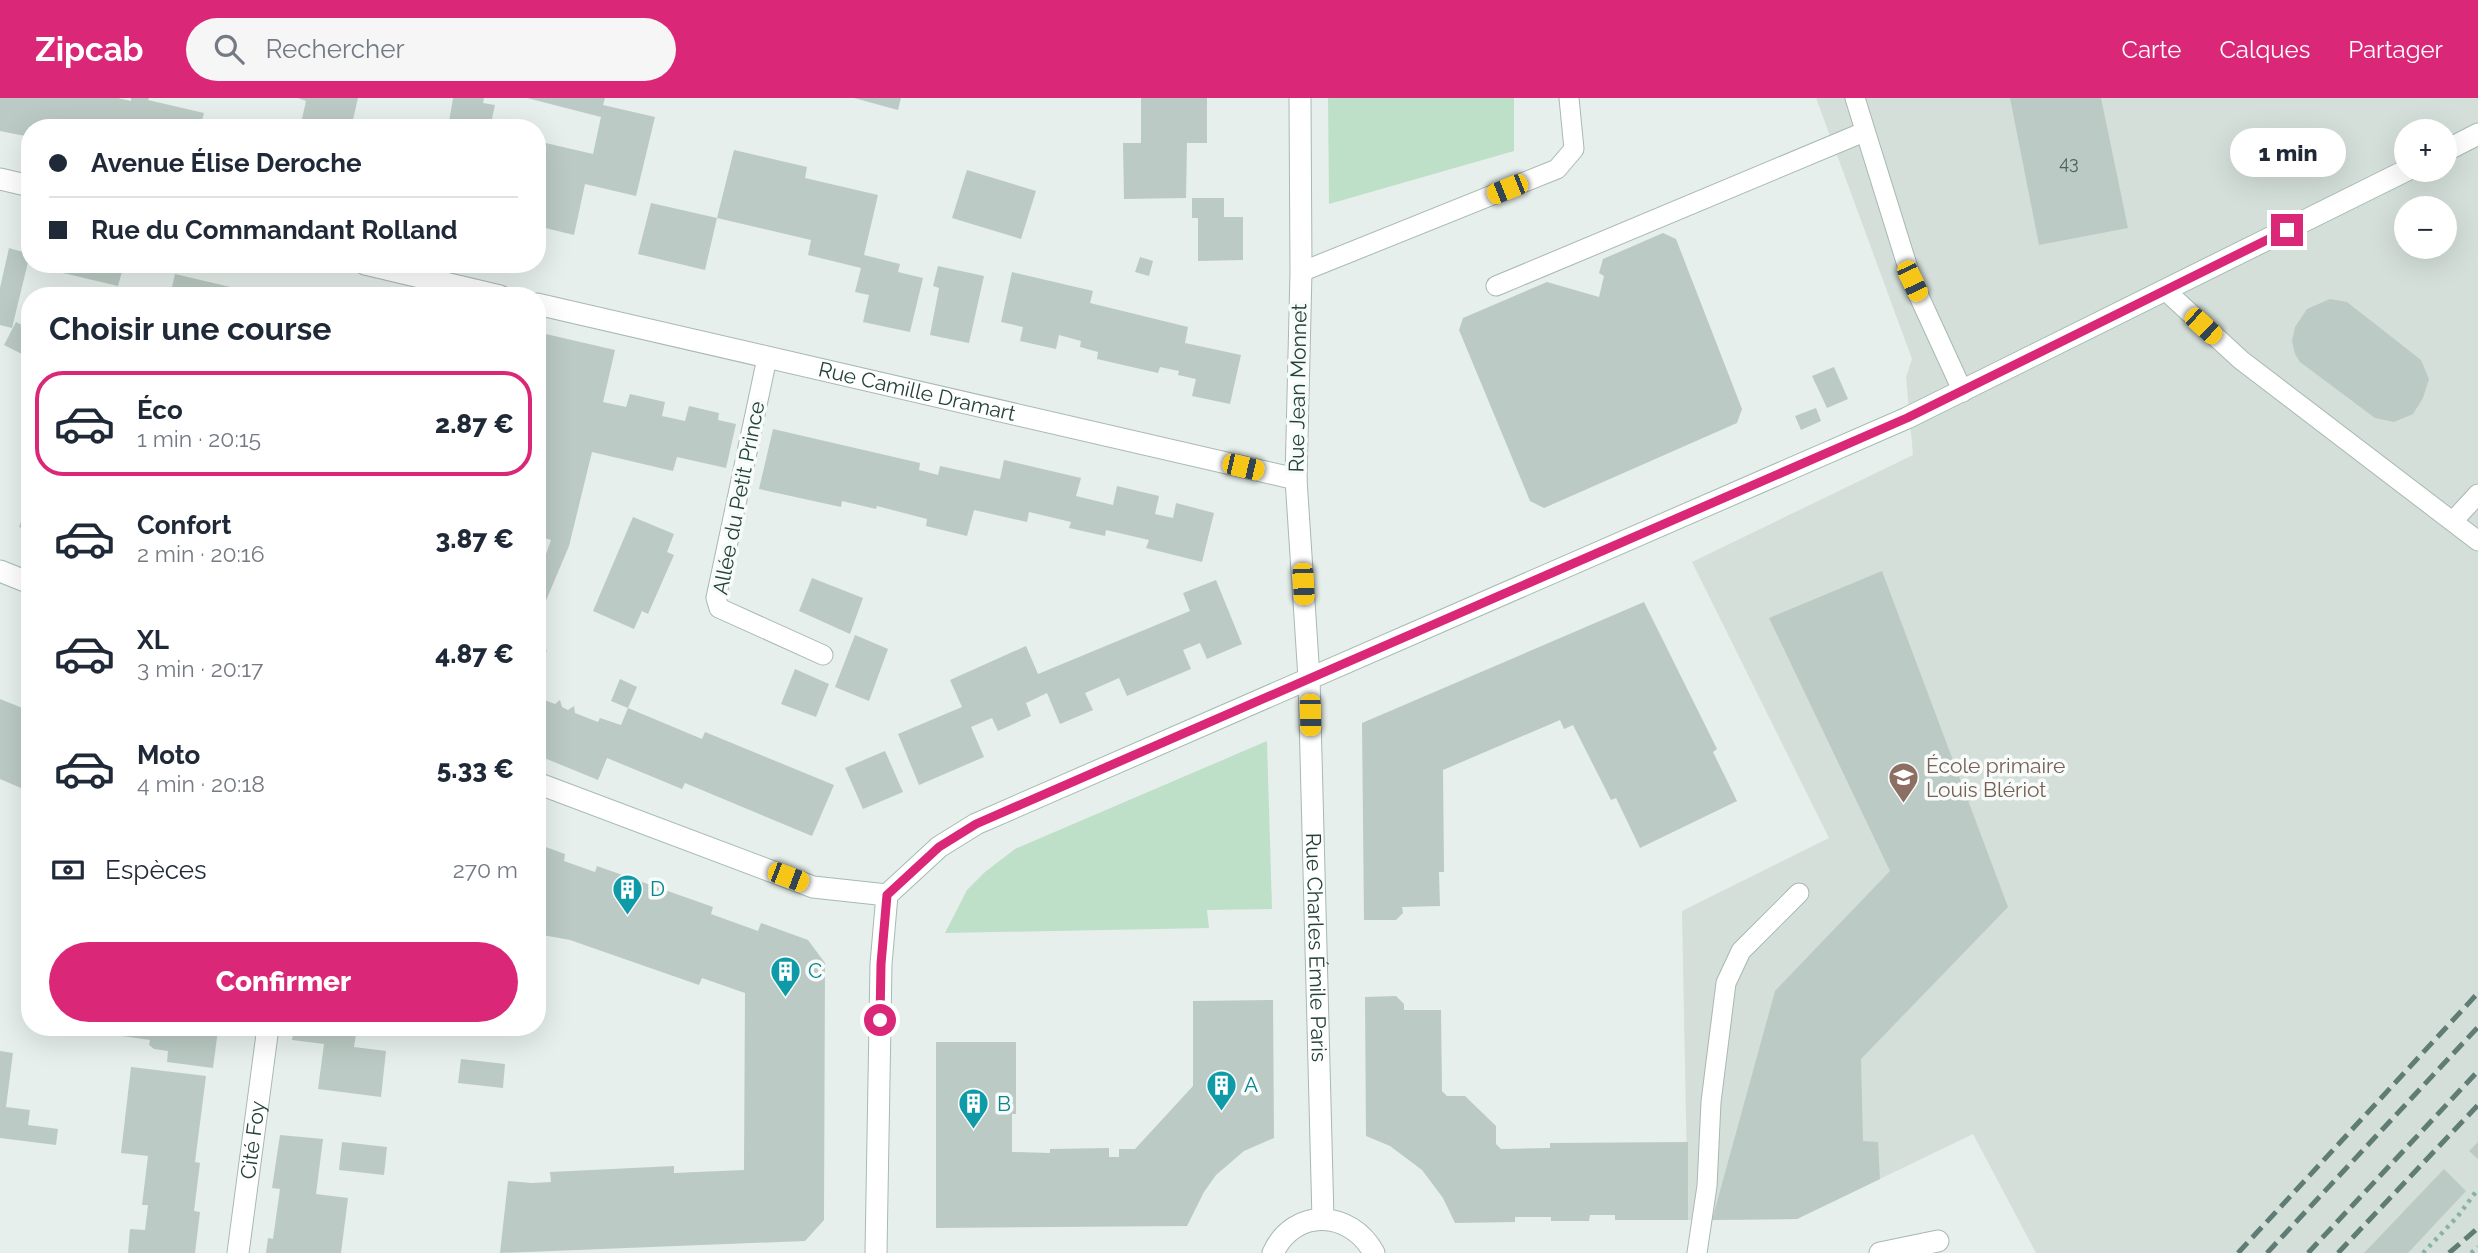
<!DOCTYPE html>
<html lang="fr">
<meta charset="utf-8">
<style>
body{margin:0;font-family:Raleway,sans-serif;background:#f6f6f7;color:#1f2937;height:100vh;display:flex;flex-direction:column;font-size:26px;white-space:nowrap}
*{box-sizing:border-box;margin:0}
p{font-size:23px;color:#747a83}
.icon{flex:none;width:38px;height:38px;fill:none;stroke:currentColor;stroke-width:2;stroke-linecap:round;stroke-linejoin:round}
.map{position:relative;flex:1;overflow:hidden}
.sheet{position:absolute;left:21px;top:189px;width:525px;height:749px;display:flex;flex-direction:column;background:#fff;border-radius:28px;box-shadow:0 7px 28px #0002}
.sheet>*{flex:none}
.banner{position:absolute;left:21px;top:21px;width:525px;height:154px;border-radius:28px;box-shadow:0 7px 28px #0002;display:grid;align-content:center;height:154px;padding:0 28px;background:#fff}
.buttons{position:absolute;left:2394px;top:21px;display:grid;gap:14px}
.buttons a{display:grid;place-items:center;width:63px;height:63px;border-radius:50%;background:#fff;box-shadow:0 7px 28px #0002;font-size:35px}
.end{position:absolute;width:32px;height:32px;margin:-16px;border:9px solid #db2777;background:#fff;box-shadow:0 0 0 4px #fff}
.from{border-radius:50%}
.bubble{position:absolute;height:49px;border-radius:24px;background:#fff;box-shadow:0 7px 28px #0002;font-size:23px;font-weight:800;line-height:49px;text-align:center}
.car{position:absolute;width:21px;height:42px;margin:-21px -10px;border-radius:9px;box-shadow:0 0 5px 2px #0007;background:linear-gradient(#f5c518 24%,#345 0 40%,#f5c518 0 76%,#345 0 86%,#f5c518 0)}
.banner b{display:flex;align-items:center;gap:24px;height:66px;font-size:26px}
.banner b+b{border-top:2px solid #e0e1e3}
.banner i{width:18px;height:18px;background:#1f2937}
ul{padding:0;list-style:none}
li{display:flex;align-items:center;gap:21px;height:105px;margin:0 14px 10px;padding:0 14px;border:4px solid transparent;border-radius:28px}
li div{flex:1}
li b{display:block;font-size:26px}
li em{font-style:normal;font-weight:800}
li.active{border-color:#db2777}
li>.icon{width:63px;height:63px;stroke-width:1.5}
h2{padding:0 28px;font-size:32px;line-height:84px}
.pay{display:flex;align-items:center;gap:18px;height:77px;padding:0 28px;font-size:26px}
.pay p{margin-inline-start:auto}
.cta{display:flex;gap:14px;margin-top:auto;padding:14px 28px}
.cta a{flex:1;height:80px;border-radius:42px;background:#db2777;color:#fff;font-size:28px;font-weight:800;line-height:80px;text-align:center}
header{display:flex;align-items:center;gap:42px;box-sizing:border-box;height:98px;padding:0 35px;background:#db2777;color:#fff}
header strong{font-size:33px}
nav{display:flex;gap:38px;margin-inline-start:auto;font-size:24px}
.search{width:490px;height:63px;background:#f6f6f7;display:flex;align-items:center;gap:18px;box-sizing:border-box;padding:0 24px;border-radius:38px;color:#747a83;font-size:26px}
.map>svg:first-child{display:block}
.built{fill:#d4dfda;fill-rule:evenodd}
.green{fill:#bfe0c8}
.building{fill:#bbcac4}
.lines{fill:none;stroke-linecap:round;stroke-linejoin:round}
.lane-casing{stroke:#a8b8b2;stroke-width:21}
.street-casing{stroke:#a8b8b2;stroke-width:23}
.secondary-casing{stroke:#a4bbb3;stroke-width:23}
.path{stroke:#86b3a5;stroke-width:4.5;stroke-dasharray:3.5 5;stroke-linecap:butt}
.lane{stroke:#fff;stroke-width:19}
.street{stroke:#fff;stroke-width:21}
.secondary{stroke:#fff;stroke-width:21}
.rail{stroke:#5f7d75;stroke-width:5;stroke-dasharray:14 7;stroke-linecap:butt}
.route{stroke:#db2777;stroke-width:9}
.labels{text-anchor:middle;stroke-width:7;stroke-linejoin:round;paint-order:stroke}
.number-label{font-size:18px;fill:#4a645c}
.street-label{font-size:21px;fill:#24423a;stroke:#f7fbf9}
.education-label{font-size:21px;fill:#785e54;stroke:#f7fbf9;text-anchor:start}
.culture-label{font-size:21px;fill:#0d838f;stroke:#f7fbf9;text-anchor:start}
</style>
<header>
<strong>Zipcab</strong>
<div class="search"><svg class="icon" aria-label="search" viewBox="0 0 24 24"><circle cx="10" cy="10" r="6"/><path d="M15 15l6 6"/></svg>Rechercher</div>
<nav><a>Carte</a><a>Calques</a><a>Partager</a></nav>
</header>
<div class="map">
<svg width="2478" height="1155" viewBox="0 0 2478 1155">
<rect width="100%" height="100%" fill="#e6efeb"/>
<path class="built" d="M1816,0H2478V1155H2036L1973,1036L1797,1121L1688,1122L1682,813L1829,740L1692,464L1913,357L1906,279L1912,261ZM2406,33H2445V72H2406ZM2406,110H2445V149H2406Z"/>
<path class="green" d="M1328,0H1514V53L1329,106Z
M1267,643L1272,811L1207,812L1209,830L945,835L967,792L985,774L1015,751Z"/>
<path class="building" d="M0,0H118L131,3V0H149L148,2L204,15L200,30H30V39L0,33Z
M358,0L351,30H300L306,3L298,0Z
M453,0H484L483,5L495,7L490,30H448Z
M527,0H605L603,7L655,19L636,98L585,86L574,137L537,128V43L593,56L601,19Z
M854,0H901L898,12Z
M1141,0H1207V45H1187L1186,100L1124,101L1123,45H1141Z
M2010,0H2101L2128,130L2039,147Z
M734,52L807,69L805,80L878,97L864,157L900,166L898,174L923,180L910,234L863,224L869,197L855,194L861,170L808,157L811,142L717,120Z
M967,72L1036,93L1021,141L952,120Z
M1192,100H1224V119H1243V162L1198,163V120H1192Z
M651,105L717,120L705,172L638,156Z
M1663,135L1676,141L1742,311L1737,325L1544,410L1530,403L1459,232L1463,220L1547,184L1599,199L1604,178L1599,175L1603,161Z
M9,150L30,156L12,230L0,227V190Z
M1140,159L1153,163L1149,178L1135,174Z
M48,166H124L118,188L46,171Z
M938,168L984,178L969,245L930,237L939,190L933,188Z
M1012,174L1093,193L1090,205L1188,229L1185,245L1241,257L1230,306L1192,298L1196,281L1178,277L1179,273L1160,269L1158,275L1097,261L1098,254L1080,249L1081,243L1059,237L1056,251L1020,243L1023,229L1001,224Z
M175,176L264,197V198H170Z
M2330,201L2347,204L2421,262L2429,281L2423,300L2413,316L2394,324L2375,320L2300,264L2295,256L2292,243L2295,229L2307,211Z
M16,224L30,231V260L4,247Z
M537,234L615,252L603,304L626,309L630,296L665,304L662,318L685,323L689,308L719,315L718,322L736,326L726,370L677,359L673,373L592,354L569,448L537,524V452L546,456L551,442L537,438Z
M1834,269L1848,301L1827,310L1812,278Z
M1816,310L1821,323L1801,332L1795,318Z
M773,331L920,365L919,372L938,377L940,368L1000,381L1004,362L1081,380L1076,398L1113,407L1117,388L1159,398L1155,416L1173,420L1176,405L1214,415L1202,464L1146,450L1149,442L1106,432L1105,438L1069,430L1071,424L1029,414L1027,424L974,412L967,438L926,428L927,421L877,408L876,411L842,403L841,409L759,391Z
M30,402V433L19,429Z
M633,419L674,436L667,454L674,457L648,516L642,513L634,531L593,513Z
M1882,473L2008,809L1861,961L1863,1043L1878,1044L1880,1081L1797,1121L1712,1122L1775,893L1890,773L1769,520Z
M812,480L863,500L850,536L799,513Z
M1216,482L1242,546L1207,561L1200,545L1183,552L1191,571L1127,598L1119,580L1085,595L1093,612L1060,626L1047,595L1026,605L1031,618L998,633L992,620L971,629L984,659L919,687L898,636L962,609L950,582L1026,548L1038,576L1190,513L1183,495Z
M1644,504L1717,651L1713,654L1737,703L1640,750L1616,700L1611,702L1573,627L1564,631L1560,622L1443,672L1444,774H1439L1440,808L1402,809L1403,815L1396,822H1364L1362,625Z
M855,537L888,551L869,603L835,589Z
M537,548L547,552L537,573Z
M795,571L829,586L816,619L781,606Z
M620,581L637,589L628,610L611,603Z
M537,599L555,606L560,602L562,609L568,612L574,608L575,615L598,624L600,620L621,627L628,610L702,641L705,634L834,687L812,738L685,685L682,691L607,660L598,682L537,657Z
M0,601L30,613V691L21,690L0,681Z
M885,653L903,694L863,711L845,670Z
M543,748L565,756L564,763L595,774L597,768L713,809L711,816L758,833L761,825L808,842L825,865L824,1122L805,1143L500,1155L508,1083L532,1085L551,1084L550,1074L674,1068V1075L744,1072L745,895L702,880L699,887L570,842L537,836V800Z
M28,749H30V799L22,798Z
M1396,898L1404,906V912H1441L1442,993L1447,998H1465L1496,1028V1046L1501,1051L1550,1050V1045L1688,1044V1122H1615V1117H1590L1589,1123H1551V1119H1515V1124L1455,1125L1443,1100L1422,1072L1390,1048L1366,1038L1365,899Z
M1273,902L1274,1040L1244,1053L1216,1077L1204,1094L1187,1128L936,1130V944H1016V1016H1012V1054L1050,1055V1051L1109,1050V1059H1119V1051H1135L1193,988V903Z
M109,929H196L218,932L213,970L167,964L168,953L154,951L149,947L150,942L108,936Z
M294,929L357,930L354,949L386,953L381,999L318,991L324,946L292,942Z
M0,953L13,955L6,1009L30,1012L28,1027L58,1031L56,1047L0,1040Z
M461,961L505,966L503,990L458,985Z
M131,969L206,978L195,1064L200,1065L194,1113L200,1114L195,1155H128L130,1131L145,1132L148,1107H142L148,1058L121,1055Z
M280,1037L323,1041L316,1096L348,1100L341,1155H266L268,1140L273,1141L280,1091L272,1090Z
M342,1044L387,1049L384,1077L339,1072Z
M2478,1044V1061L2469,1053Z
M2444,1071L2466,1093L2408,1155H2364Z"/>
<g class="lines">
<defs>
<path id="lane" d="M1855,0L1912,183L1963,294
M1301,174L1557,71L1574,51L1569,0
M1496,188L1864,34
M2166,193L2241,262L2478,443
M767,260L716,500L719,510L823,557
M2453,423L2478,396
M1697,1155L1707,1088L1711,1004L1726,885L1741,853L1799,795"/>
<g id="street">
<path id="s1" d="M1300,0L1301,174L1296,381L1309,580L1323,1121"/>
<path d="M0,81L30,88"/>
<path d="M365,166L500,198"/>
<path id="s2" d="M537,206L1296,381"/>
<path id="s3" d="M238,1155L268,929"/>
<path d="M1273,1155C1294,1109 1351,1112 1374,1155"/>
<path d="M1880,1155L1938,1143"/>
</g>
<path id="secondary" d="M2445,53L2478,36
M0,473L30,485
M537,685L813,789L887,797L939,749L976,726L1907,320L2407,72
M876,1155L881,866L887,797"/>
</defs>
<use href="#lane" class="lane-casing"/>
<use href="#street" class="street-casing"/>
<use href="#secondary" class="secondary-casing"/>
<path class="path" d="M2423,1155L2458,1118L2478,1091
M2471,1155L2478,1149"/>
<use href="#lane" class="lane"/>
<use href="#street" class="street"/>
<use href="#secondary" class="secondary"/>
<path class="rail" d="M2238,1155L2478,895
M2267,1155L2478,929
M2308,1155L2478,973
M2338,1155L2478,1007
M2449,1155L2478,1130"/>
</g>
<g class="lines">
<path class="route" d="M880,922L881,866L887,797L939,749L976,726L1907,320L2287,132"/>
</g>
<defs>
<symbol id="school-pin" viewBox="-11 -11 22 30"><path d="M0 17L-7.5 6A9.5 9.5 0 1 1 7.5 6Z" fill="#8d6e63" stroke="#f7fbf9"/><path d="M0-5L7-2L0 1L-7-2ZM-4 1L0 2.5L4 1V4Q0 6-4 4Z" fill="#fff"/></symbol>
<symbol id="building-pin" viewBox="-11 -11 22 30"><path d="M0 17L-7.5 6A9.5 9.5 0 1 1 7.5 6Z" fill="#0f9aa8" stroke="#f7fbf9"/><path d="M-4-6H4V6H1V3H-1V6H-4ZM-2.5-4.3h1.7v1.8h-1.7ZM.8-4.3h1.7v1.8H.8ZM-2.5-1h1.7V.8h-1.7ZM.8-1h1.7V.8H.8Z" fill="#fff"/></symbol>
</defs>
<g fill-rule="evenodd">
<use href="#school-pin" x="1886" y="662" width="35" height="47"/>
<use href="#building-pin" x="610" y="774" width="35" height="47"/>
<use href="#building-pin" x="768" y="856" width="35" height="47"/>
<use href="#building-pin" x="1204" y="970" width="35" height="47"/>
<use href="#building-pin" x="956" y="988" width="35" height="47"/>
</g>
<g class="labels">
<g class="number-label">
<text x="2069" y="71">43</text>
</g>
<g class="street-label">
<text transform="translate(1298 290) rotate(-89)" y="7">Rue Jean Monnet</text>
<text dy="7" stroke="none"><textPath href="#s2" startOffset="390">Rue Camille Dramart</textPath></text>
<text transform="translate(739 400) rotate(-79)" y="7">Allée du Petit Prince</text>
<text dy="7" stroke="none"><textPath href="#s1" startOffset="850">Rue Charles Émile Paris</textPath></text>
<text dy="7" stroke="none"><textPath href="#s3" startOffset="114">Cité Foy</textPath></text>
</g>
<g class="education-label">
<text x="1926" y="675">École primaire<tspan x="1926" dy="24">Louis Blériot</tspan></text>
</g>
<g class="culture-label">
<text x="650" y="798">D</text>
<text x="808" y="880">C</text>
<text x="1244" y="994">A</text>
<text x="997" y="1013">B</text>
</g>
</g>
</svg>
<div class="buttons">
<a>+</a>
<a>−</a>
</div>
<i class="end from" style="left:880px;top:922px"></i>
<i class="end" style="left:2287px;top:132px"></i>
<div class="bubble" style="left:2230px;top:30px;width:116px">1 min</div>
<i class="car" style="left:1507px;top:91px;rotate:248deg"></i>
<i class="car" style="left:1912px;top:183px;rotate:155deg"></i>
<i class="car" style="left:2203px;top:228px;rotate:133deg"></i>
<i class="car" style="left:1243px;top:369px;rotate:103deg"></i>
<i class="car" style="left:1303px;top:486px;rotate:177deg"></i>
<i class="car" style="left:1310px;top:617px;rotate:179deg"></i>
<i class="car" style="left:788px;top:779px;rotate:111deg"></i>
<div class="banner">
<b><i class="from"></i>Avenue Élise Deroche</b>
<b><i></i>Rue du Commandant Rolland</b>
</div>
<section class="sheet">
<h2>Choisir une course</h2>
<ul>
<li class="active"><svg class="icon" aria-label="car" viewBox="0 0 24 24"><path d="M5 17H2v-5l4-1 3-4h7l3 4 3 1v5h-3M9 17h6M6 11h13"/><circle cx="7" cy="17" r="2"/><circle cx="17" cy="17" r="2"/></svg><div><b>Éco</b><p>1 min · 20:15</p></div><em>2.87 €</em></li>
<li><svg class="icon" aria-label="car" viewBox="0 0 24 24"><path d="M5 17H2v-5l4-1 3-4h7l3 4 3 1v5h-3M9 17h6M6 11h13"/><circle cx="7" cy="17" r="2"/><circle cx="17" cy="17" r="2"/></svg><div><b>Confort</b><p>2 min · 20:16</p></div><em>3.87 €</em></li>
<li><svg class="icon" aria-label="car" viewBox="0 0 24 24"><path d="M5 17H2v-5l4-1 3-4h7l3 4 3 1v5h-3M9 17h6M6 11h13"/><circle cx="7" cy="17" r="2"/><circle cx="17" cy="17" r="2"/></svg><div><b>XL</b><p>3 min · 20:17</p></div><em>4.87 €</em></li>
<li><svg class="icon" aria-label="car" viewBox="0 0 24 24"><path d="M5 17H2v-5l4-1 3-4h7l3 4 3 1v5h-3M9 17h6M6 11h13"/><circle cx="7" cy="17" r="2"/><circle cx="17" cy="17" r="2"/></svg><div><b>Moto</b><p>4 min · 20:18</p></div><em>5.33 €</em></li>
</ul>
<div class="pay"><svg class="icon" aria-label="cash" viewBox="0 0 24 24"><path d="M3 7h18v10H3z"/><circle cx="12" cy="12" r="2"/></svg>Espèces<p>270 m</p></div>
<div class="cta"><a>Confirmer</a></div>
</section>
</div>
